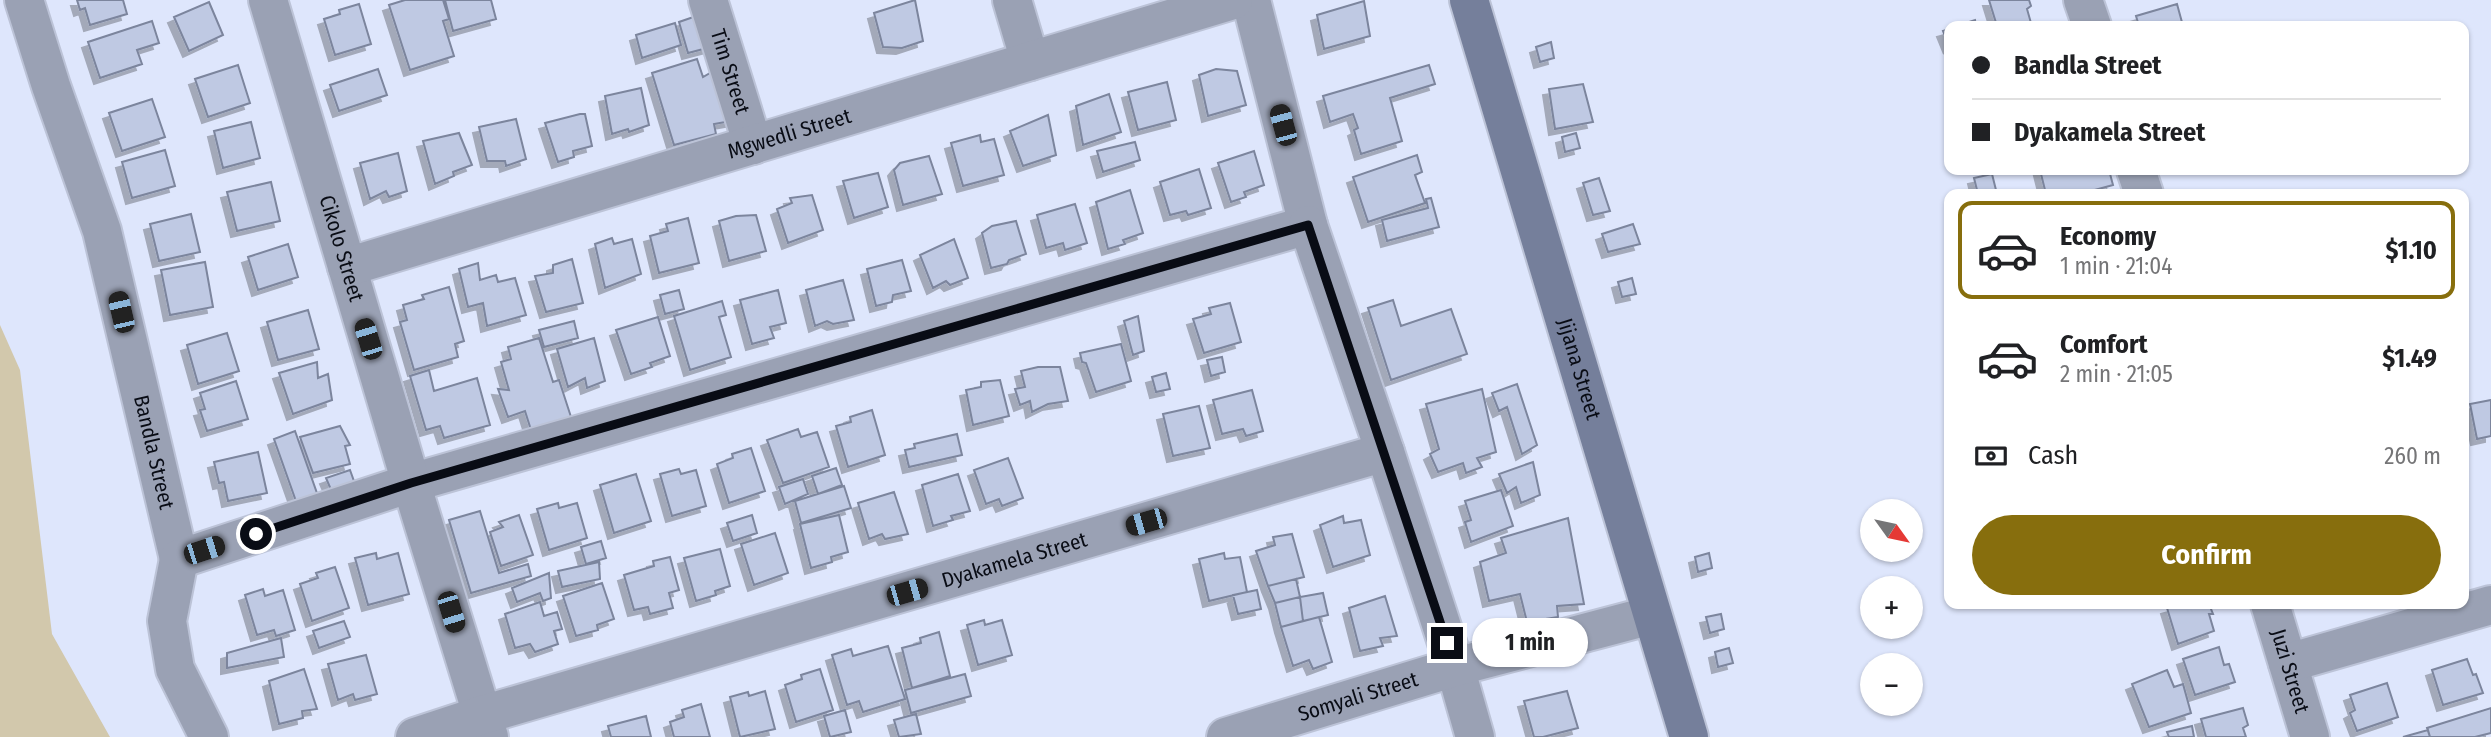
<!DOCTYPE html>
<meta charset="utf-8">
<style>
body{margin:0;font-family:"Fira Sans Condensed",sans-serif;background:#f6f6f6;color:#202124;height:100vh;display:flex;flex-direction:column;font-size:26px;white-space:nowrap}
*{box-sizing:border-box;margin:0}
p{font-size:23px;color:#757577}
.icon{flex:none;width:38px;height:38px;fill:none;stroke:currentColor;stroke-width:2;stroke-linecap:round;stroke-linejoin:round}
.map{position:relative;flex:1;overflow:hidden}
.sheet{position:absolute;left:1944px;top:189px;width:525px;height:420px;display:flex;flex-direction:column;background:#fff;border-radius:14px;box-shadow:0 2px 5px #0004}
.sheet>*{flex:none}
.top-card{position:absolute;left:1944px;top:21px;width:525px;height:154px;border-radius:14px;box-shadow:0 2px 5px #0004;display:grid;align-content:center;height:154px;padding:0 28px;background:#fff}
.needle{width:46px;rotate:123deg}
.buttons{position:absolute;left:1860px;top:499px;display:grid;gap:14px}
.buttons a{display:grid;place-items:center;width:63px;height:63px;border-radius:50%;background:#fff;box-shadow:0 2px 5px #0004;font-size:35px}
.end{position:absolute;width:32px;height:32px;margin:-16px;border:9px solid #090c15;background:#fff;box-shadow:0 0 0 4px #fff}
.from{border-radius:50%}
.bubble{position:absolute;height:49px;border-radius:24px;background:#fff;box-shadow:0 2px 5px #0004;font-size:23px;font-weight:700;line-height:49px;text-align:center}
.car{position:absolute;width:21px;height:42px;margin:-21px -10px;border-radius:9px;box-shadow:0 0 5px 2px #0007;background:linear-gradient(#222 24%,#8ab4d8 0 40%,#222 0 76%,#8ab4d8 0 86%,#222 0)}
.top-card b{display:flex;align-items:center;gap:24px;height:66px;font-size:26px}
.top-card b+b{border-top:2px solid #e0e0e0}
.top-card i{width:18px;height:18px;background:#202124}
ul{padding:12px 0 0;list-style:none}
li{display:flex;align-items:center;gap:21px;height:98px;margin:0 14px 10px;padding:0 14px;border:4px solid transparent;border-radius:14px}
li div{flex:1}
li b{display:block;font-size:26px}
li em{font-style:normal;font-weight:700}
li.selected{border-color:#876e0d}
li>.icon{width:63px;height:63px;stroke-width:1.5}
.pay{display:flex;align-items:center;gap:18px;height:77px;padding:0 28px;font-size:26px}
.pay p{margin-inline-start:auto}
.cta{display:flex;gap:14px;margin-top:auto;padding:14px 28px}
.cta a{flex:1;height:80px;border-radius:42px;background:#876e0d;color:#fff;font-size:28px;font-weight:700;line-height:80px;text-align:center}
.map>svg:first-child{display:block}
.green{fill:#d2c8ac}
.building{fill:#bfc9e3;stroke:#7c859d;stroke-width:2;filter:url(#shadow)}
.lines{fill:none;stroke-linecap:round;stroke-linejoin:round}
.street-casing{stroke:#bcc3d7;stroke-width:42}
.secondary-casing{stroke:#bcc3d7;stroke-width:42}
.street{stroke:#9aa1b4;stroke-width:38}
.secondary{stroke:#757f9b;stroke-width:38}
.route{stroke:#090c15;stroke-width:9}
.labels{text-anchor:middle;stroke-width:5;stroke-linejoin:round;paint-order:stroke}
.street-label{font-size:21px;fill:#090c15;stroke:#fff}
</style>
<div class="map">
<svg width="2491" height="737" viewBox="0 0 2491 737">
<defs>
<filter id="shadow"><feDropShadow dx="-6" dy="6" stdDeviation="0" flood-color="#0004"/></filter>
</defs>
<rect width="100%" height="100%" fill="#dee6fc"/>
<path class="green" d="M0,325L20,370L52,634L110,737H0Z"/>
<path class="building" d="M77,0H123L127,14L90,25L85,8L80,10Z
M405,0H443L449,19L443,21L454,56L410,70L389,5Z
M445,0H491L496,19L453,31Z
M915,0L923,41L902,48L883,47L874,13Z
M1989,0H2029L2031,6L2027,9L2031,23L2022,26H1997Z
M1364,1L1370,36L1324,49L1317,15Z
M209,2L223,35L189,51L174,17Z
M359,4L371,44L335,55L324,19L340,14L339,10Z
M2177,4L2183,26H2139L2136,16Z
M702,14L711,47L688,53L679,22Z
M1975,20L1976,26H1957Z
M152,21L159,43L137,50L142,64L100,78L88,42Z
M675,23L681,45L642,58L636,35Z
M1950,29V48L1943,31Z
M1551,42L1554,58L1540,62L1536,47Z
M697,59L703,77L717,69L731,121L714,124L716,134L674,145L652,73Z
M238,65L250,103L208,117L195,79Z
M1429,65L1435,84L1390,98L1402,141L1361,154L1354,130L1358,128L1353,114L1330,122L1323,96Z
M378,69L387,95L339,111L330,85Z
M1216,69L1237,71L1246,105L1208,116L1199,75Z
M1167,82L1176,120L1138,130L1128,92Z
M1583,84L1593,122L1555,129L1549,89Z
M641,88L649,125L629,132L628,129L612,134L605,96Z
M1109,94L1121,132L1083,145L1076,106Z
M152,99L165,137L122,151L109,113Z
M580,114H585L592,146L573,151L574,157L558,162L545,123Z
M1048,115L1056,155L1023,166L1010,131Z
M516,119L526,159L506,166L505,161H487L479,127Z
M251,122L260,158L223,168L214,131Z
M459,133L472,165L453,172L454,176L435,184L423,141Z
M1576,133L1580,148L1565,152L1562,137Z
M980,135L981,142L994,139L1004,175L963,186L951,143Z
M1135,142L1140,160L1103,172L1097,151Z
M165,150L175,186L132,198L122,162Z
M1254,151L1264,185L1244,192L1246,197L1231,202L1218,163Z
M398,153L407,191L389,197L386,191L370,199L360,163Z
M1417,155L1422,172L1415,175L1425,203L1368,222L1353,177Z
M929,156L942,194L903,205L894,170L900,163Z
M1199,169L1211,208L1188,215L1186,211L1170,215L1160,182Z
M2040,170H2085L2086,172L2109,170L2113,185L2080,194H2046Z
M878,173L888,207L854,218L843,181Z
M1992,174L1997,194H1978L1974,178Z
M1599,178L1610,211L1593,215L1583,183Z
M271,182L280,221L237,231L227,192Z
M1130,190L1143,233L1123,240L1125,244L1108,249L1096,202Z
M812,195L823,230L788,243L777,209L792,203L790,198Z
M1431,198L1439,227L1387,241L1382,220L1428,208L1426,199Z
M1075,204L1087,243L1065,250L1063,243L1046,248L1037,215Z
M191,214L200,252L159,261L150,224Z
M756,215L766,251L729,261L719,221L736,216Z
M688,218L699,263L659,273L650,236L668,231L666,224Z
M1016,221L1026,254L1009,260L1007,264L991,268L982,233L992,226Z
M1633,224L1640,244L1608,252L1602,234Z
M612,238L614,244L632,239L641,274L605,288L595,244Z
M954,239L968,278L950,285L946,281L933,288L920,255Z
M288,244L298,277L258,290L248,257Z
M572,259L583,303L546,312L535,276L553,273V265Z
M902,260L911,291L893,295L892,302L876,306L867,269Z
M205,262L213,307L170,315L161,270Z
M478,263L480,280L496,275L498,282L515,278L526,315L487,326L483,303L468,307L459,269Z
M1632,278L1636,294L1622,297L1618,282Z
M843,280L854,320L833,324L827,321L815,326L806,290Z
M449,287L464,341L455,344L458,357L414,370L400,322L407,320L403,305L424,299L422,295Z
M679,290L684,309L665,314L660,295Z
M778,290L786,323L770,327L774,338L752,344L740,300Z
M1393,300L1401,326L1451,309L1467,354L1391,380L1368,308Z
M722,301L726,315L719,317L731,357L690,370L674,316Z
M1230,303L1241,342L1204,353L1193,319L1211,314L1209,308Z
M308,310L319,349L278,360L267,322Z
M1138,316L1144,351L1133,355L1124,321Z
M658,317L670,356L650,363L652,367L631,374L616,330Z
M574,321L578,338L544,347L539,330Z
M227,333L239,371L198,384L187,345Z
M539,338L553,382L559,380L572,420L532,433L525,411L508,417L498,389L509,390L501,362L511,359L508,347Z
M594,338L605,381L587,388L585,378L568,387L557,349Z
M1121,344L1131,381L1096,392L1086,363L1082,362L1080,353Z
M1222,357L1225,372L1211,376L1207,360Z
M317,362L318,378L328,374L332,400L293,414L279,373Z
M1038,367H1060L1068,401L1048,404L1032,412L1030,401L1020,405L1015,389L1025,387L1021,371Z
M429,370L434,391L477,378L490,425L444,438L440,426L426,430L410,376Z
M1166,373L1170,389L1156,392L1152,377Z
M1000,380L1009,416L973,425L966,390L981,387V382Z
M236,381L248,419L207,431L200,410L205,409L200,393Z
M1517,384L1537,445L1522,454L1507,407L1499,411L1492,393Z
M1482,389L1496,452L1477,458L1482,467L1466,473L1463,463L1438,472L1430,454L1439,449L1426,404Z
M1252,390L1263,431L1246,436L1243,429L1222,434L1213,400Z
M2491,400V436L2477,439L2470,404Z
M1199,406L1210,448L1173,456L1163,414Z
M872,410L885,455L848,467L836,426L851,422L850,417Z
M340,426L350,445L345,446L350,464L313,473L300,437Z
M798,429L801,437L817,432L829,467L783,483L767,440Z
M295,431L318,496L297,504L274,439Z
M957,434L962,455L909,467L905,450L915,448L914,444Z
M751,448L765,491L729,503L717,464L733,458L732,454Z
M258,452L267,493L228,501L224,482L219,483L214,462Z
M1008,458L1023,498L1002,506L999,499L986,504L974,470Z
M1533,462L1540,495L1521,503L1516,487L1507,493L1499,474Z
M836,468L842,485L818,494L812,476Z
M679,469L681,474L696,470L706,506L672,516L660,474Z
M350,470L355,484L332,492L326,478Z
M636,474L651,521L614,533L600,485Z
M958,474L970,511L951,516L953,520L933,526L922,485Z
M803,479L808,494L785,504L779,487Z
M844,486L851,508L801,523L795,501Z
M1501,490L1513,526L1471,542L1465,522L1471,520L1465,501Z
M894,492L908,534L885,539L882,534L869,539L858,503Z
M558,503L559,508L577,503L587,538L549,550L537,509Z
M480,511L499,573L528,564L531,576L471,593L449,520Z
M519,515L533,555L501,566L490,532L503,527L499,522Z
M752,515L757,533L733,541L727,523Z
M839,515L848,552L831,557L832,562L811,568L800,524Z
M1343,516L1344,523L1361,520L1370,555L1333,567L1320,525Z
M1568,518L1584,604L1557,606L1558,617L1527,622L1520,594L1489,601L1480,562L1506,553L1501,538Z
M775,533L788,573L754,585L741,544Z
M1292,534L1304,577L1268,586L1256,551L1275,545L1273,537Z
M601,541L606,558L586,564L581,547Z
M720,549L730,586L715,591L716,595L696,601L684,558Z
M376,553L377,559L398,553L409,594L368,605L355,558Z
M1224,553L1225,559L1240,557L1247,592L1209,601L1199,559Z
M1709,553L1712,568L1698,572L1695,557Z
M670,557L679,590L669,593L673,608L650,614L648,607L634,610L624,575L654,566L653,561Z
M599,562L600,579L562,587L558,571Z
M335,567L349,608L312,621L300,584L318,578L316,573Z
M549,573L551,598L543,601L540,593L517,602L512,588Z
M1296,579L1300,597L1275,603L1268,586Z
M602,583L614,619L597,625L598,630L576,636L563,596Z
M263,589L265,596L283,590L295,630L276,636L274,630L257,635L245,595Z
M1257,590L1261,609L1238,614L1233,595Z
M1323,593L1328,615L1303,621L1300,597Z
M1385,596L1397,636L1380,638L1383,646L1360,651L1349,608Z
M1300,597L1303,621L1281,627L1275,603Z
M540,602L544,616L557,612L562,629L554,631L558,644L535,652L530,644L515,648L505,614Z
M2181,604H2209L2213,614H2209L2214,631L2178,644L2167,608Z
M1721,614L1724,629L1710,633L1706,617Z
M1319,617L1332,662L1313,669L1309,660L1293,666L1281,627Z
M984,620L985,625L1002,620L1012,655L978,665L967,625Z
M344,621L350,637L319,648L313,631Z
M939,632L950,676L912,688L902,648L921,643L920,638Z
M281,638L284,657L227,668V653Z
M888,646L905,699L863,712L859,701L847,705L832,655L851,649L853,656Z
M2219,647L2224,665L2229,664L2235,682L2195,695L2183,659Z
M1729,648L1733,663L1718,667L1715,652Z
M366,655L377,694L355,700L353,694L338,700L328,664Z
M2467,659L2473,675L2476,674L2483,693L2443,705L2432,670Z
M304,669L317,709L302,711L303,718L279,724L269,681Z
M820,669L833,710L796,722L785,685L802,679L801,675Z
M2167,670L2174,687L2183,684L2191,713L2149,727L2132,684Z
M965,674L971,696L911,713L905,690Z
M2387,683L2398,717L2357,731L2350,713L2355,710L2350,695Z
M765,691L775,729L740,737L730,697L748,692L749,696Z
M1567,691L1578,728L1543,737H1534L1524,701Z
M701,704L710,737H674L670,722L684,717L682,710Z
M2243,708L2248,725L2243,728L2246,737H2206L2201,719Z
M2491,708V733L2475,737H2430L2427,728Z
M845,710L851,732L830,737L824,716Z
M916,714L921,734L899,737L894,720Z
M646,716L651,737H611L608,726Z
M2192,726L2194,737H2169L2167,732Z
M2428,730L2430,737H2403Z"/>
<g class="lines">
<defs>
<g id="street">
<path id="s1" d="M24,0L51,86L102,231L179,559L411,483L1308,225L1251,0"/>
<path id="s2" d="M268,0L411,483L489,737"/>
<path id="s3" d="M708,0L753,145"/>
<path d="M1012,0L1030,61"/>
<path d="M2083,0L2092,26"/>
<path d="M2136,170L2144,194"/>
<path d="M1308,225L1385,452"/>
<path id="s4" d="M347,267L1233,0"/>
<path d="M179,559L167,621L175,669L209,737"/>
<path id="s5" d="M2270,604L2310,737"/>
<path d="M2288,663L2491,605"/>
<path id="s6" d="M415,737L482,715L1385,452L1455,667L1475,737"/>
<path id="s7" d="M1226,737L1455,667L1652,615"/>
</g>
<g id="secondary">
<path id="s8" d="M1469,0L1689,737"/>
</g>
</defs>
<use href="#street" class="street-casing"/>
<use href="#secondary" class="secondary-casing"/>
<use href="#street" class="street"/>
<use href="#secondary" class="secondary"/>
</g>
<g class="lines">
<path class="route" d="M256,534L411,483L1308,225L1447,643"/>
</g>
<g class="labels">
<g class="street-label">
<text dy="7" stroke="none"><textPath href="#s3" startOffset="75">Tim Street</textPath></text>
<text dy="7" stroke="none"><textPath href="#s4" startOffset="462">Mgwedli Street</textPath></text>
<text dy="7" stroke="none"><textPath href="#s2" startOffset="259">Cikolo Street</textPath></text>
<text dy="7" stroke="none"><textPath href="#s8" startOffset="385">Jijana Street</textPath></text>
<text dy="7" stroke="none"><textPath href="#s1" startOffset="471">Bandla Street</textPath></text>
<text dy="7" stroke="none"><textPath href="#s6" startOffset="625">Dyakamela Street</textPath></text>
<text dy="7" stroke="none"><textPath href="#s5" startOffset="70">Juzi Street</textPath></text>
<text dy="7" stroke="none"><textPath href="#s7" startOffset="138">Somyali Street</textPath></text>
</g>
</g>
</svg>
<div class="buttons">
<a><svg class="needle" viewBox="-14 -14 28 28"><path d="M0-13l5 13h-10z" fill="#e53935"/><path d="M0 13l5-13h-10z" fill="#757577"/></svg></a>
<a>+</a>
<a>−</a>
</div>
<i class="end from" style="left:256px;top:534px"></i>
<i class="end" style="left:1447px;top:643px"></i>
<div class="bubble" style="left:1472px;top:618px;width:116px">1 min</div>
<i class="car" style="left:1283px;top:125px;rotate:345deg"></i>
<i class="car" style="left:121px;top:312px;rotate:347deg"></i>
<i class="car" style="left:368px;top:339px;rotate:343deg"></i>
<i class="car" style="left:1146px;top:522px;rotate:254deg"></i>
<i class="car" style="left:204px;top:550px;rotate:72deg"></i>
<i class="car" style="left:907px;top:592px;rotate:74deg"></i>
<i class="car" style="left:451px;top:612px;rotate:163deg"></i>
<div class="top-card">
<b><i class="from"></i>Bandla Street</b>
<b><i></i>Dyakamela Street</b>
</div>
<section class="sheet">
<ul>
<li class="selected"><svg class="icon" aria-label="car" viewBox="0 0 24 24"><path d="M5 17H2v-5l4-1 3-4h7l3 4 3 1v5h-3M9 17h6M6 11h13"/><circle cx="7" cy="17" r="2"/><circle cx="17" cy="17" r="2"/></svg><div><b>Economy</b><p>1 min · 21:04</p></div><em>$1.10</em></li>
<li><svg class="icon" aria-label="car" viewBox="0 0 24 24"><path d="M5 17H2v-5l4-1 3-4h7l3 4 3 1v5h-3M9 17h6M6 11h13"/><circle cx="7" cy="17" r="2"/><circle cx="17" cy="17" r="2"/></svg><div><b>Comfort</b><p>2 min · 21:05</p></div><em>$1.49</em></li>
</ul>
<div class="pay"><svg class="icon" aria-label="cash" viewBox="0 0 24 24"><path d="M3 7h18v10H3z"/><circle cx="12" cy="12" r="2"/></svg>Cash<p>260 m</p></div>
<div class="cta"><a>Confirm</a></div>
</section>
</div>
